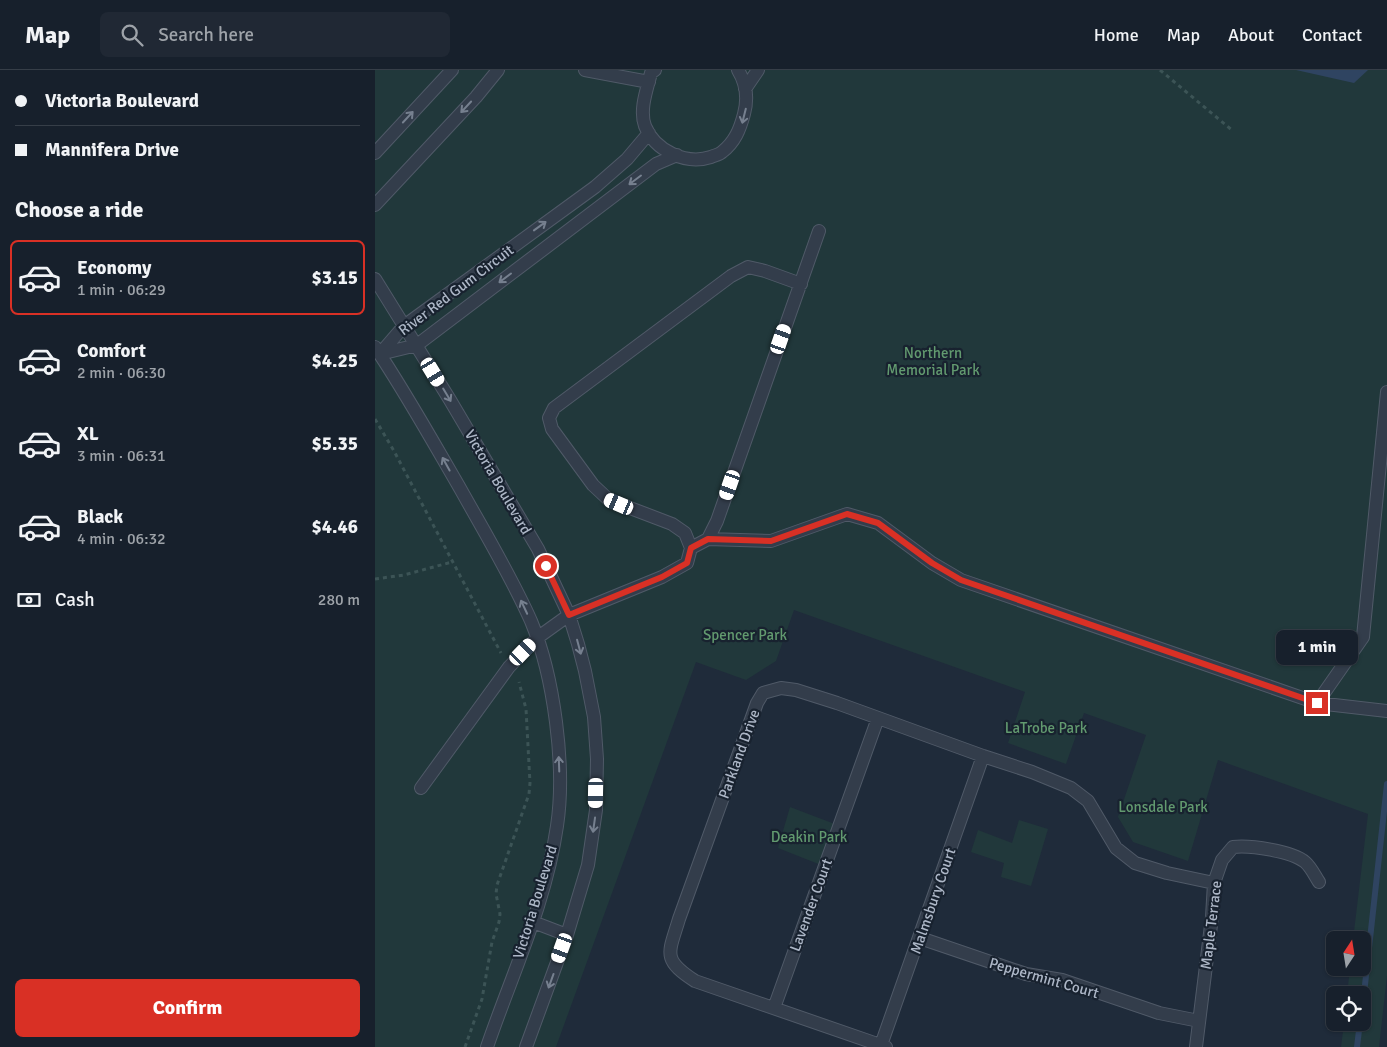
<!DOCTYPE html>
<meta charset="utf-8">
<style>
body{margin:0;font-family:Signika,sans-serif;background:#202834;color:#f1f3f6;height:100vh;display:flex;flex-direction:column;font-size:19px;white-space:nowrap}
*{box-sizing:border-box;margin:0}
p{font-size:16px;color:#9ea3a9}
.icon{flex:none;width:28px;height:28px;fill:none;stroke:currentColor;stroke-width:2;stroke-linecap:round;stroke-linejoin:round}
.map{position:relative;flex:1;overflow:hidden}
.side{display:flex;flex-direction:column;background:#17202c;width:375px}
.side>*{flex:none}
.hud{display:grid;align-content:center;height:110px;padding:0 15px;background:#17202c}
.needle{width:32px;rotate:12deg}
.fabs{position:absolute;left:951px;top:861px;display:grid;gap:10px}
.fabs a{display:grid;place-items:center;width:45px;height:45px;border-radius:8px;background:#17202c;box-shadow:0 1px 4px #0004,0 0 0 1px #363e48;font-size:25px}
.end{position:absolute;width:22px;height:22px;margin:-11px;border:6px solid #d93025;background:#fff;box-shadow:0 0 0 2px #fff}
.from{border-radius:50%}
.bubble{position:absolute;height:35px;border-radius:8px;background:#17202c;box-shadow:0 1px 4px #0004,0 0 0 1px #363e48;font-size:16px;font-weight:800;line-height:35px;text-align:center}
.car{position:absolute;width:15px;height:30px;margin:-15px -8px;border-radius:6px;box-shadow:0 0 4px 1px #0007;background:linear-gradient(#fff 24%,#345 0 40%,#fff 0 76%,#345 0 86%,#fff 0)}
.hud b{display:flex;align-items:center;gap:18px;height:48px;font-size:19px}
.hud b+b{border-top:1px solid #363e48}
.hud i{width:12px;height:12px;background:#f1f3f6}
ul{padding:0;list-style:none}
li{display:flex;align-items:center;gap:15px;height:75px;margin:0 10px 8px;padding:0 5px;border:2px solid transparent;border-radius:8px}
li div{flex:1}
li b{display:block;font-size:19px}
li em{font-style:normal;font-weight:800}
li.selected{border-color:#d93025}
li>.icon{width:45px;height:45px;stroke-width:1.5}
h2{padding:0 15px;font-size:22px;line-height:60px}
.pay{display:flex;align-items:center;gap:12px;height:55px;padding:0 15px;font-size:19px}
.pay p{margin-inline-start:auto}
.primary-button{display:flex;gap:10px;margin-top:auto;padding:10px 15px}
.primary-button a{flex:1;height:58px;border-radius:8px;background:#d93025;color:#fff;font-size:20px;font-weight:800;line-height:58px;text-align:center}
header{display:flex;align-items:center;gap:30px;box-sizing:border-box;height:70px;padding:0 25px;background:#17202c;border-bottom:1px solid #363e48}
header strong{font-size:24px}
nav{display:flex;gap:28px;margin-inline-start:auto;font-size:18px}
.search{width:350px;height:45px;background:#202834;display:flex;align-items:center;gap:12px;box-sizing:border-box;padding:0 18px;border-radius:8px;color:#9ea3a9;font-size:19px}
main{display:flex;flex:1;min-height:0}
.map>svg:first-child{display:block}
.green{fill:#21383b}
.water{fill:#2f4461}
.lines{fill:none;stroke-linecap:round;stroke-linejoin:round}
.stream{stroke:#2f4461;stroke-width:6}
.service-casing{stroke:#505a68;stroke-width:14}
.path{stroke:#3c5456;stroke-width:3;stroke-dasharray:4 4;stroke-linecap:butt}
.service{stroke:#333d4b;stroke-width:12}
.oneway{stroke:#76808f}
.route{stroke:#d93025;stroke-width:6}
.labels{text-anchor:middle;stroke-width:4.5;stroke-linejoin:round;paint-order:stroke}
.street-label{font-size:15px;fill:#adb7c7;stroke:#18222f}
.park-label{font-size:15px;fill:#629a6f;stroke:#18222f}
</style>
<header>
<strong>Map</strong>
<div class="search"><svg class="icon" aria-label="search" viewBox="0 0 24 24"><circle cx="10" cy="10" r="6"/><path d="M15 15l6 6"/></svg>Search here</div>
<nav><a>Home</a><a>Map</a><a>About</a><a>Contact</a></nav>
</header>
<main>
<section class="side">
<div class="hud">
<b><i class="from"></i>Victoria Boulevard</b>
<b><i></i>Mannifera Drive</b>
</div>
<h2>Choose a ride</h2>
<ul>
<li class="selected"><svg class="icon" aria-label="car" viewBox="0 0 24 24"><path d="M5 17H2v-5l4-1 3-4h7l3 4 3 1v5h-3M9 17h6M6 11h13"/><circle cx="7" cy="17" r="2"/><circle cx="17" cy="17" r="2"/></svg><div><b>Economy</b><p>1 min · 06:29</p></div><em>$3.15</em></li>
<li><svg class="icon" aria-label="car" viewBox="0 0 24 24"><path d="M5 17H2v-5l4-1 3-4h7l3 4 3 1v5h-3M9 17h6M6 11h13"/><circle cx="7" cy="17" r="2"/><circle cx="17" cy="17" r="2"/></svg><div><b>Comfort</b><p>2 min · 06:30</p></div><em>$4.25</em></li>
<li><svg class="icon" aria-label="car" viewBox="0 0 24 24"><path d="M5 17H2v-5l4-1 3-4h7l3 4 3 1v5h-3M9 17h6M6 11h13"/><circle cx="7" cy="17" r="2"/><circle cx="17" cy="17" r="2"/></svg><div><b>XL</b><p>3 min · 06:31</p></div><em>$5.35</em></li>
<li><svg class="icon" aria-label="car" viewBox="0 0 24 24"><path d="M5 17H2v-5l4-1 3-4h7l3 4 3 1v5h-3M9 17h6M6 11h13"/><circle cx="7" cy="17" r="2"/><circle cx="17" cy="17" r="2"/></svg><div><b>Black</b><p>4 min · 06:32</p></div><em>$4.46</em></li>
</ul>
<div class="pay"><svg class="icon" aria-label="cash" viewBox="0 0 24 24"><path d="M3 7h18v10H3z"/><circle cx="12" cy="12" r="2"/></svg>Cash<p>280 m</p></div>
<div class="primary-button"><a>Confirm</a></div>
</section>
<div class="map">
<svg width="1012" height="977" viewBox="0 0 1012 977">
<rect width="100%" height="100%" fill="#1f2b3a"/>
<path class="green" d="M0,0H1012V906L1004,977H966L969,953L988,952V925H972L975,898H988V870H978L993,744L843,690L813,791L758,772L743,747L771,665L709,643L691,694L633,673L650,622L419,540L401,591L371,610L321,592L181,977H0Z
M415,737L465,756L451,797L403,778Z
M644,750L673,759L656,816L626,807L629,793L596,782L603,760L637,773Z"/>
<path class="water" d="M921,0H993L979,13Z"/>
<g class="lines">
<path class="stream" d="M988,933L1012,714
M982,977L985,952"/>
<defs>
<path id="service" d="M210,0L274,12
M280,0L276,3C272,19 264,40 270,56C280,81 311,95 336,87C340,85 344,85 347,82C360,72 365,59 369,44C373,29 371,13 363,0
M370,19L383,0
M0,83L77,0
M0,135L101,27L123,0
M0,209L75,330L163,479L194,545L203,574L210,601L219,647L222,689L221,740L213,795L192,865L151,977
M0,277C31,323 58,372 86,420C110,463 136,506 156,551C179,606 191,697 182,756C171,833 137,904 112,977
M5,284L42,275L281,94L302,85
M5,284L29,256L220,117L252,89L274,63
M333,469L396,471L472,444L503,453L557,493L586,510L942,633L1012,641
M316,478L333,469L342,451L444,161
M942,633L988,567L1012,322
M46,718L134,597L162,568L194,545L287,507L312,493L316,478L310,463L297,454L234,430L218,415L177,359L174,348L179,338L356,206L373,197L390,201L426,214
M158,852L192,865
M545,868L651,904L687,910L784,943L824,951
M399,938L503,648
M506,975L608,686
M511,977L320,911C286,889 294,883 304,849L382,633L388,623L406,618L421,620L462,633L608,686L657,702L696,718L713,731L741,778L760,793L792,803L839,813
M821,977L837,847L839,813L847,790L858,777C875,775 917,781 930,792C936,797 940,806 944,812"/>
</defs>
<use href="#service" class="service-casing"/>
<path class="path" d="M785,0L858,61
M0,349L19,381L126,583
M0,509L29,505L77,492
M90,977L107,929L117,872L124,852L125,844L121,824L122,815L154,724L155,713L151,639L144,612"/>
<use href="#service" class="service"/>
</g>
<defs><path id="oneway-shaft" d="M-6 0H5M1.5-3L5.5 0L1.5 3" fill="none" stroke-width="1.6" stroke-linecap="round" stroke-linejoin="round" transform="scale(1.25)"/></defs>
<g class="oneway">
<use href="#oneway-shaft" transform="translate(91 37) rotate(133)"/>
<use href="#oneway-shaft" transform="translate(369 46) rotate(104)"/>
<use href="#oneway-shaft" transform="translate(33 47) rotate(-47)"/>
<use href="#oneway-shaft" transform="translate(260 110) rotate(143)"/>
<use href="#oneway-shaft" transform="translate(165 156) rotate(-36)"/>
<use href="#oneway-shaft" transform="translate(130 208) rotate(143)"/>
<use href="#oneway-shaft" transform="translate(72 325) rotate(59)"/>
<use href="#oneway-shaft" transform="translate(71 394) rotate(-119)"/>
<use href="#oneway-shaft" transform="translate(149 537) rotate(-115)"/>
<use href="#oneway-shaft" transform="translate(204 577) rotate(75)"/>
<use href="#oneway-shaft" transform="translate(184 694) rotate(-92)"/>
<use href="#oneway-shaft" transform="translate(219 755) rotate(98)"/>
<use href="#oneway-shaft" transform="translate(176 911) rotate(110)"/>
</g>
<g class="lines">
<path class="route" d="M171,496L194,545L287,507L312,493L316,478L333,469L396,471L472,444L503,453L557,493L586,510L942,633"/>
</g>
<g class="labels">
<g class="street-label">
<text transform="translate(81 220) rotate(-37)" y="5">River Red Gum Circuit</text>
<text transform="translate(123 412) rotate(60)" y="5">Victoria Boulevard</text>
<text transform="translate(364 684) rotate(-70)" y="5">Parkland Drive</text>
<text transform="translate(558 831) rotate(-71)" y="5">Malmsbury Court</text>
<text transform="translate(160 832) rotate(-73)" y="5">Victoria Boulevard</text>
<text transform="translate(436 835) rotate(-70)" y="5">Lavender Court</text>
<text transform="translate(836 855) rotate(-83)" y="5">Maple Terrace</text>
<text transform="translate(669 908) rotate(16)" y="5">Peppermint Court</text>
</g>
<g class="park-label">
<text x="558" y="288">Northern<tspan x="558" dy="17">Memorial Park</tspan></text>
<text x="370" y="570">Spencer Park</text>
<text x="671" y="663">LaTrobe Park</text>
<text x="788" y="742">Lonsdale Park</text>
<text x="434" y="772">Deakin Park</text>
</g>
</g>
</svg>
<div class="fabs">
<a><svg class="needle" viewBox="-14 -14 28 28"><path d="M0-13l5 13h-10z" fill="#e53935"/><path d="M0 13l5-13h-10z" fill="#9ea3a9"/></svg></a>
<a><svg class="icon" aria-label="locate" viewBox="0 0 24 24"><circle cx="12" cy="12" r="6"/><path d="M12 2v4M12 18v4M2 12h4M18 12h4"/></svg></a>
</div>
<i class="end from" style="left:171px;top:496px"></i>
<i class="end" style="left:942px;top:633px"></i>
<div class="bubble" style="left:901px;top:560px;width:82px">1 min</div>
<i class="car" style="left:406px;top:269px;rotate:19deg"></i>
<i class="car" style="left:58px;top:302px;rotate:149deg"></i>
<i class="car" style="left:355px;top:415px;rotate:199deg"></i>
<i class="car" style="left:244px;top:434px;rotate:293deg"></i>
<i class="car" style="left:148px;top:582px;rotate:44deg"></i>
<i class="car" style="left:221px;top:723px;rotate:181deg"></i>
<i class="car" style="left:187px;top:878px;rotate:200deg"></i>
</div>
</main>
